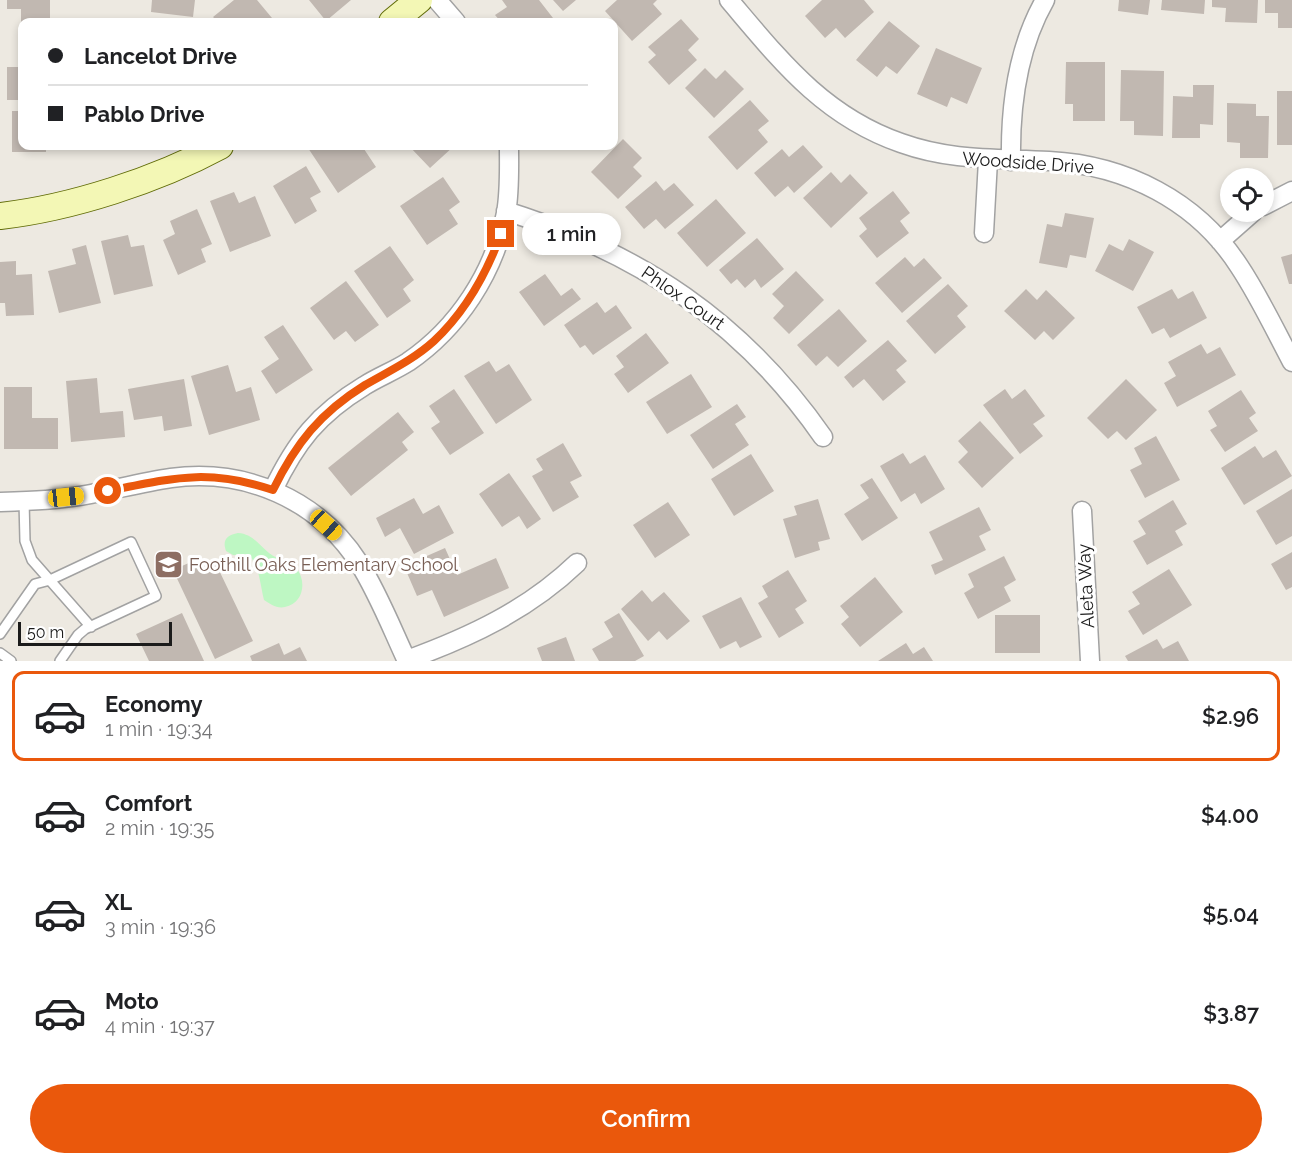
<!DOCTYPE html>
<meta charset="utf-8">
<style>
body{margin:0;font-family:Raleway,sans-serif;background:#f2f2f2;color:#202124;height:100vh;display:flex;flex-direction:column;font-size:22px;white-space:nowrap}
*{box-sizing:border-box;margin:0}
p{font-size:20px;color:#757577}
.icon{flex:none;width:33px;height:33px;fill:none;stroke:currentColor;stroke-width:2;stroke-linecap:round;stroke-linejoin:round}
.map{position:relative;height:661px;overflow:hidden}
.panel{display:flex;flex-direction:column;background:#fff;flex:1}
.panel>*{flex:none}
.top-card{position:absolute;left:18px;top:18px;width:600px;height:132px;border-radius:12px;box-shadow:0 3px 9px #0003;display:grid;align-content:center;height:132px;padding:0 30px;background:#fff}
.tools{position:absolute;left:1220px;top:168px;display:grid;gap:12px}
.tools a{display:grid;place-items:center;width:54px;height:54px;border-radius:50%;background:#fff;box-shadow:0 3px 9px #0003;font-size:30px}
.scale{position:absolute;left:18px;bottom:15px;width:154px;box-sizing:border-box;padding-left:6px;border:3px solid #1b1b1b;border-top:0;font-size:16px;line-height:21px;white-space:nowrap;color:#1b1b1b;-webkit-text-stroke:4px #fff;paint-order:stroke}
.end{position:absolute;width:27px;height:27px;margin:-14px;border:8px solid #ea580c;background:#fff;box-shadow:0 0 0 3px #fff}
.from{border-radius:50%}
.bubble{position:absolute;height:42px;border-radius:21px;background:#fff;box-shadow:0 3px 9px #0003;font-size:20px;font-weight:600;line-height:42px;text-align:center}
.car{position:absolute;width:18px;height:36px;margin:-18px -9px;border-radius:8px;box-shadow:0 0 4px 2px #0007;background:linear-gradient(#f5c518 24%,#345 0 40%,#f5c518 0 76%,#345 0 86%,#f5c518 0)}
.top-card b{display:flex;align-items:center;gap:21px;height:57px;font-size:22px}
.top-card b+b{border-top:2px solid #e0e0e0}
.top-card i{width:15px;height:15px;background:#202124}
ul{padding:10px 0 0;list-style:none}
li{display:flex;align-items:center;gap:18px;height:90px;margin:0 12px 9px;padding:0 18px;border:3px solid transparent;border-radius:12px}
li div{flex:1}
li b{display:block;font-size:22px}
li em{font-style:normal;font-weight:600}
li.selected{border-color:#ea580c}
li>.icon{width:54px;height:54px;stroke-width:1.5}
.primary-button{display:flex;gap:12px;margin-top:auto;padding:12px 30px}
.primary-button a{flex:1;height:69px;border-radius:36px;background:#ea580c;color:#fff;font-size:24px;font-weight:600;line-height:69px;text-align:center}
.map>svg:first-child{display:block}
.park{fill:#bef7c3}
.building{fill:#c1b8b1}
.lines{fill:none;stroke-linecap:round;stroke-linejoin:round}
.lane-casing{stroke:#a2a2a2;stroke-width:12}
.street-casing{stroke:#a2a2a2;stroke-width:21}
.secondary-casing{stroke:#616c08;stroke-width:28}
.lane{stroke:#fff;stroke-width:9}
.street{stroke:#fff;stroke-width:18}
.secondary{stroke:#f3f7b5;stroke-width:26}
.route{stroke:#ea580c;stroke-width:8}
.labels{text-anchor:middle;stroke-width:6;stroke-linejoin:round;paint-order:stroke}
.street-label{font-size:18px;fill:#1b1b1b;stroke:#fff}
.education-label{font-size:18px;fill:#785e54;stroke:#fff;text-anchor:start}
</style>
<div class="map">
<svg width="1292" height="661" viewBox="0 0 1292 661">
<rect width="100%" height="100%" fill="#ede9e1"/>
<path class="park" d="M238,533C253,534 259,545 269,553C277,560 290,561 297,569C307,582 303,604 285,607C277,609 270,604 264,600C260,584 260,569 250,556L233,555L226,551C222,540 227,535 238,533Z"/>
<path class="building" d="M7,0H50V22H21V9H7Z
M152,0H195L193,17L151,12Z
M234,0H257L272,18L267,22H218L213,17Z
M309,0H351L326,21Z
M502,0H539L553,18L547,22H501L495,15L507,7Z
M553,0H576L563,11Z
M617,0H657L653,4L662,14L632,41L605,11Z
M822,0H864L874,12L845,38L836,28L825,38L805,16Z
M1119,0H1150L1148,15L1118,11Z
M1162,0H1205L1204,14L1161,10Z
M1212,0H1258L1257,23L1225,22L1226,8L1212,7Z
M1265,0H1292V28H1278V13H1265Z
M681,19L699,39L688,50L697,60L669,85L648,62L656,55L648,47Z
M889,21L920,46L897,74L886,66L877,77L856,60Z
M936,48L982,68L967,104L951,97L947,107L917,94Z
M19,52H22V100H7V67H19Z
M1066,62H1105V121H1073V104H1065Z
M705,68L716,79L725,70L744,89L714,118L685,88Z
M1121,70L1164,71L1163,136L1134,135V121H1120Z
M1193,85H1214L1213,125L1200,124V138H1172L1173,96L1193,97Z
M1277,91H1292V145H1277Z
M750,100L769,121L758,130L768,142L737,170L708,137Z
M1227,103L1256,104V116H1269L1268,158H1240V143L1227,142Z
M12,111H22V146H46V152H12Z
M623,139L642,158L633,167L642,176L618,199L591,172Z
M803,145L823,167L794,193L788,186L775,197L754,173L782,149L789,157Z
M311,146H362L376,167L338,193L308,148Z
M409,146H454L430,168Z
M306,166L321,192L310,198L317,211L295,224L273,186Z
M831,172L841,183L850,174L868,193L831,228L803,198Z
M443,177L460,202L449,210L458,224L427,245L400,206Z
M656,181L664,191L674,183L694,205L665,229L656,219L644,229L625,207Z
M893,191L910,213L900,221L909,233L877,258L859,236L867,229L859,218Z
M234,192L239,203L255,196L271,236L230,252L210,201Z
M716,199L746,233L707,267L677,233Z
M197,209L212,244L201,249L206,262L178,275L163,240L175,234L170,221Z
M1065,213L1094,218L1086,258L1070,255L1067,268L1039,263L1047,224L1062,227Z
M128,235L131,247L144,245L153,286L114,295L101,241Z
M757,238L784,269L761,288L755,279L745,288L737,279L731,284L719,270Z
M1129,239L1154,252L1133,291L1095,271L1109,244L1123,251Z
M86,245L101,303L59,313L48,271L76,264L72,249Z
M390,246L414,280L403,289L411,301L387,318L354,271Z
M1292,254V284H1289L1281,257Z
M905,257L914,267L924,258L942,278L902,313L875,283Z
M16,261V275L32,274L34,315L6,316L5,303H0V262Z
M796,271L824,300L789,334L773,318L784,306L772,294Z
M545,274L561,296L572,288L581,299L544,326L519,292Z
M346,281L379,325L355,342L346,331L334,340L310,308Z
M948,284L968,306L957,316L966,327L935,354L906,321Z
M1026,289L1037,300L1046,290L1075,318L1053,340L1044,331L1035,340L1004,311Z
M1172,289L1178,299L1193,291L1207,318L1170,338L1164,328L1152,334L1137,307Z
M597,302L605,313L616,305L632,328L593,355L585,345L580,348L564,325Z
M839,309L867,341L838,367L827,356L816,366L797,345Z
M283,325L313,370L276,394L261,371L279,359L264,337Z
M646,333L669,363L628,393L614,374L624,367L616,356Z
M888,340L907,361L896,370L906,382L883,401L864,379L853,388L844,377Z
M1201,344L1207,354L1220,347L1236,375L1177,407L1164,383L1176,376L1168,362Z
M489,361L496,372L509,364L532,400L496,424L464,376Z
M228,365L236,392L251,387L260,420L209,435L191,376Z
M691,374L712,407L667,434L646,402Z
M97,378L100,413L123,411L125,437L71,442L66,381Z
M184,379L192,426L164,431L162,416L134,420L128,389Z
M1126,379L1157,410L1126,440L1117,431L1108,439L1087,418Z
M4,387H32V418H58V449H4Z
M454,389L484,433L450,455L431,428L440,422L429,406Z
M1005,389L1012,399L1025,389L1045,416L1033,424L1043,436L1020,454L983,405Z
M1241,390L1256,413L1249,418L1258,431L1225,452L1210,430L1217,426L1208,411Z
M737,404L746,417L735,424L749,445L713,469L690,435Z
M398,412L414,432L402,442L408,450L351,496L328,468Z
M980,421L1014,458L982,488L958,462L968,452L958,441Z
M1156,436L1180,480L1145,498L1130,470L1142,464L1134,448Z
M563,443L582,476L570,482L579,497L553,512L532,476L543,470L536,459Z
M1255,446L1263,458L1276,450L1292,476L1244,505L1221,468Z
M903,453L910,464L925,455L945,489L921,504L915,493L901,502L880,466Z
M751,454L774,491L734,516L711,479Z
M509,473L541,519L527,529L519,516L502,527L479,494Z
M872,478L898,518L862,541L844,514L869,498L860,485Z
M1292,489V536L1276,545L1256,511Z
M414,498L423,514L439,505L454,533L414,554L400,528L385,537L376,518Z
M818,499L830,539L818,542L820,550L795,558L783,519L797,515L794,506Z
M1173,500L1187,524L1175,531L1183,545L1147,565L1133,541L1146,534L1138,521Z
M668,502L690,535L655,558L633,525Z
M979,507L991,530L979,536L986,550L935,575L931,565L943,560L929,532Z
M445,548L457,575L496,558L509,588L444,617L432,590L417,596L404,566Z
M1292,552V587L1286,590L1271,564Z
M1004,556L1016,580L1004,587L1011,601L978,619L964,593L974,587L968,574Z
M200,558L205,569L216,564L253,641L215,659L173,570Z
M1169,569L1192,605L1143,635L1128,611L1140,604L1132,592Z
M788,570L807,601L795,609L804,623L779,638L758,603L768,597L762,586Z
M875,577L903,612L860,647L841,624L849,617L840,606Z
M642,590L652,602L664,592L690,621L667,640L659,631L648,641L621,609Z
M741,597L762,637L740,648L736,641L720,649L702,616Z
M182,613L204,661H149L136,634Z
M619,613L644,656L635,661H599L592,649L613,637L604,622Z
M995,615H1040V653H995Z
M566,637L575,661H542L537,648Z
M1157,639L1163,649L1178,641L1189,661H1128L1125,656Z
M279,643L284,655L300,647L307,661H252L250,656Z
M906,643L913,654L924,647L933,661H878Z"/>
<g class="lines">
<defs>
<path id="lane" d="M24,501L25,541L32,560L91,627
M0,634L35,584L50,580L131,542L156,596L85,629L78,635L60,661
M0,653L11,661"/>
<path id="street" d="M437,0L456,22
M729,0C780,60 823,116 901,143C951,161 996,158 1049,161C1126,165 1197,201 1239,266C1259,296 1275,330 1292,362
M1011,161C1010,106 1017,49 1045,0
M1263,206L1292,191
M506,211C640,253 743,322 823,437
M984,233L988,160
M1220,241L1253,212
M273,490C296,442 318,414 364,386C378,377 394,371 408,362C458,328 494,273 506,213C510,191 509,168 509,146
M0,502C30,501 61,500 91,494C117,489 144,482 171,478C245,468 318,499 359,563C378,593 392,629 407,661
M1082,511L1090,661
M407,660C470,637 528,610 577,563"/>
<path id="secondary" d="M392,22L419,0
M0,216C71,208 157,180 220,146"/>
</defs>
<use href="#lane" class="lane-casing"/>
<use href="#street" class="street-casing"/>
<use href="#secondary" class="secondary-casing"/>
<use href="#lane" class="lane"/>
<use href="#street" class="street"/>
<use href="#secondary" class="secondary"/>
</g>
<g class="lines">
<path class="route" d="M108,491C173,478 208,468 273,490C296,443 320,413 365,385C389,371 413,360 434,341C466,311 486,275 501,234"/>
</g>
<defs>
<symbol id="school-square" viewBox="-11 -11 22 22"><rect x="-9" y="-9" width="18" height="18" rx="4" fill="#8d6e63" stroke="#fff"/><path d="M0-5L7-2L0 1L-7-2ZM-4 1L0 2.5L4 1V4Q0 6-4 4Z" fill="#fff"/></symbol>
</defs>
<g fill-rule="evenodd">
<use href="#school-square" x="152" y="548" width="33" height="33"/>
</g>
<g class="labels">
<g class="street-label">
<text transform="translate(1028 163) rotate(4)" y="6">Woodside Drive</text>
<text transform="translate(683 298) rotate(35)" y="6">Phlox Court</text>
<text transform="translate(1086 586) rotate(-93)" y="6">Aleta Way</text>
</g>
<g class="education-label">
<text x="189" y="571">Foothill Oaks Elementary School</text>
</g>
</g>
</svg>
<div class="tools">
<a><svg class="icon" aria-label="locate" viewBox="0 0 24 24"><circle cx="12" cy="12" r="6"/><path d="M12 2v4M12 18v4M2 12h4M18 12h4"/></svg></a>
</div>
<div class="scale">50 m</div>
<i class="end from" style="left:108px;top:491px"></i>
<i class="end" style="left:501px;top:234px"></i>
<div class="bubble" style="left:522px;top:213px;width:99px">1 min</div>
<i class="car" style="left:66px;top:497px;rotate:84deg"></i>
<i class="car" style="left:326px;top:525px;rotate:132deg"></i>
<div class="top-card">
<b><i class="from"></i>Lancelot Drive</b>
<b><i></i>Pablo Drive</b>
</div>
</div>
<section class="panel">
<ul>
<li class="selected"><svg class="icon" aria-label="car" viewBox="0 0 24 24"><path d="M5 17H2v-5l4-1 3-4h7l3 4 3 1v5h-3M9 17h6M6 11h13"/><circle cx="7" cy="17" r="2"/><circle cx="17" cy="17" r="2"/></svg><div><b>Economy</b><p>1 min · 19:34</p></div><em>$2.96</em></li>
<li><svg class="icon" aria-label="car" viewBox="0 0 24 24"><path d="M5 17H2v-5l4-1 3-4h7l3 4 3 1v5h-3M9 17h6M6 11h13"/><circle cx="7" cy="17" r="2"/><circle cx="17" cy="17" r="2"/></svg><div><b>Comfort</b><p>2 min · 19:35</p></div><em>$4.00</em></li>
<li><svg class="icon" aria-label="car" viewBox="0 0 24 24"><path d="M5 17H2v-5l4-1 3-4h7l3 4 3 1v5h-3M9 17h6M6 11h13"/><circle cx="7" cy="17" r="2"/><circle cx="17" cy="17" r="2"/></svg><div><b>XL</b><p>3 min · 19:36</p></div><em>$5.04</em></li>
<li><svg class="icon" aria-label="car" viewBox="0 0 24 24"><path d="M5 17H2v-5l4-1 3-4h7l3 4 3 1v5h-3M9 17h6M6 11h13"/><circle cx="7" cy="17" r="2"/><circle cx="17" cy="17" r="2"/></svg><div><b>Moto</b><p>4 min · 19:37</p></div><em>$3.87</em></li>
</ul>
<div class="primary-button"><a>Confirm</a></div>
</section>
